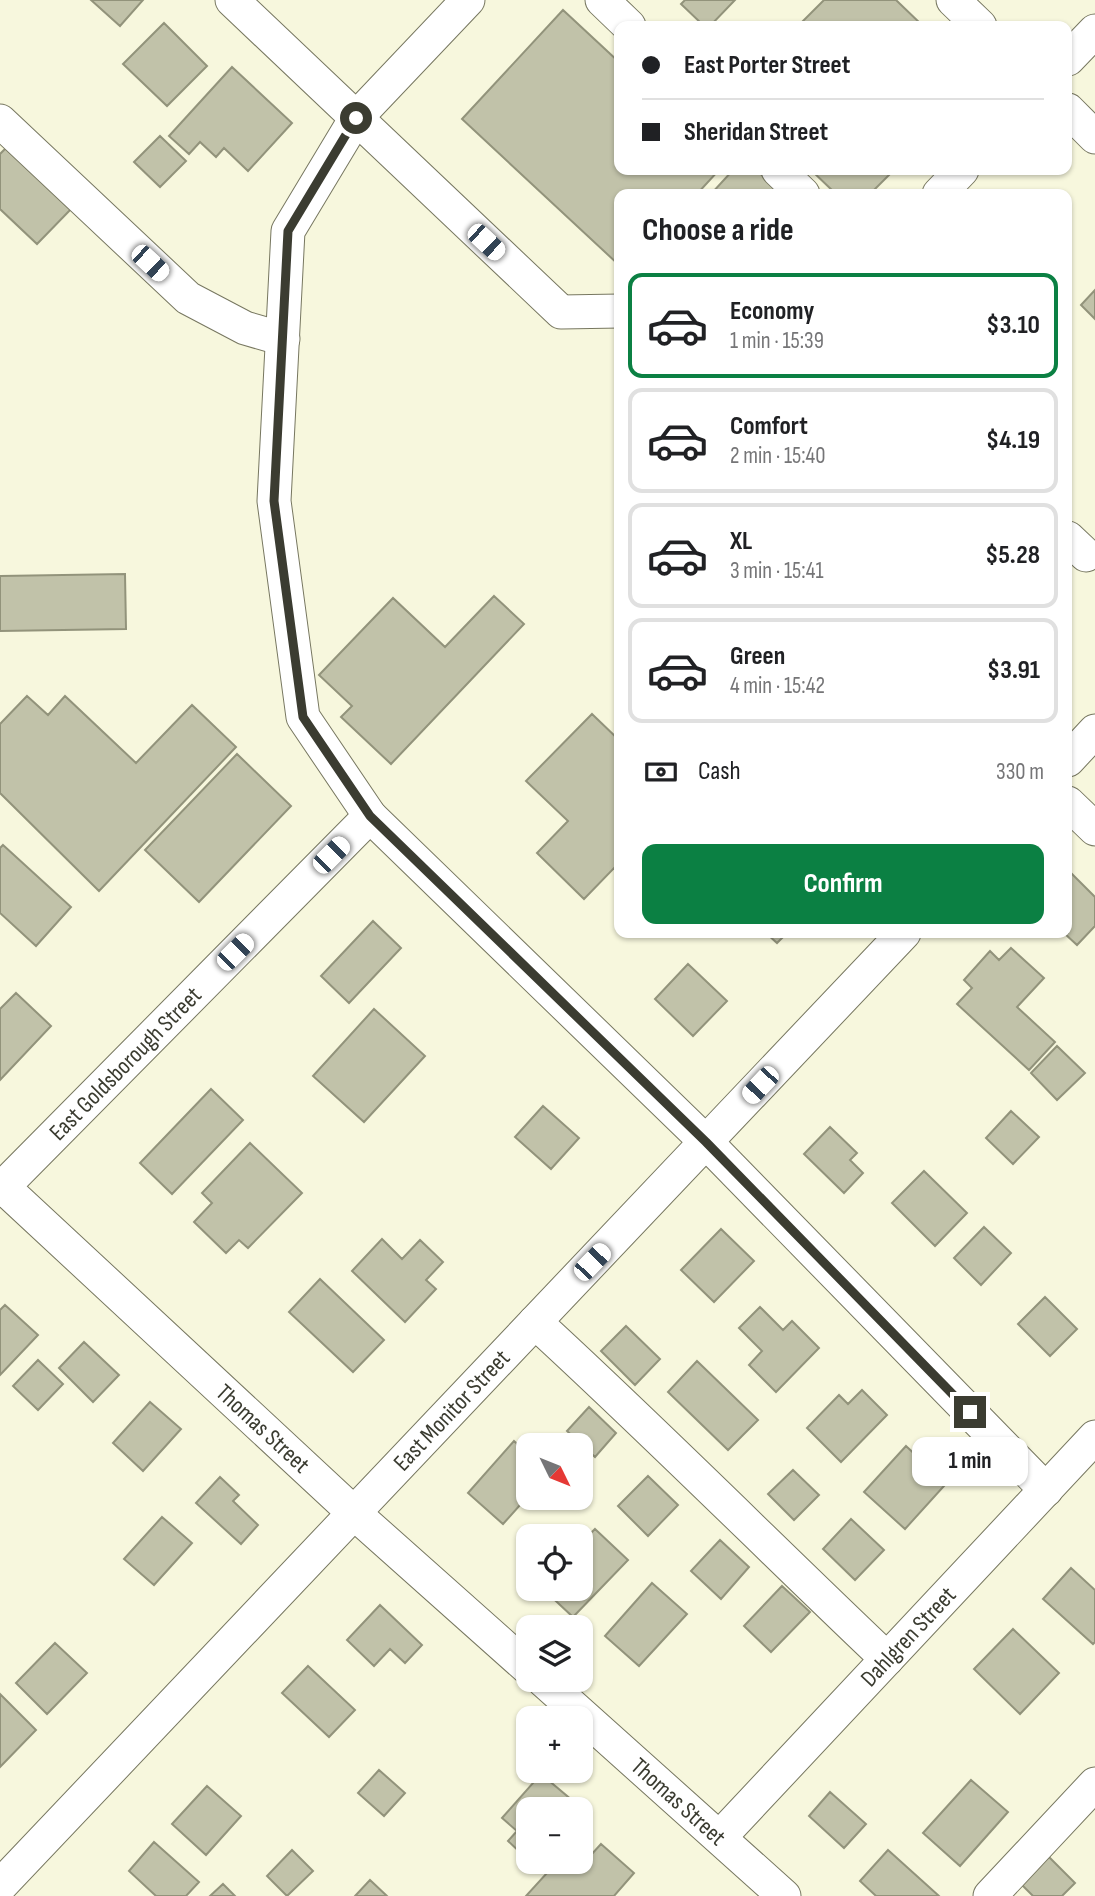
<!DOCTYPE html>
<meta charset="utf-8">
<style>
body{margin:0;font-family:"Sofia Sans Condensed",sans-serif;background:#f6f6f6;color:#202124;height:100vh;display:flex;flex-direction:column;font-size:26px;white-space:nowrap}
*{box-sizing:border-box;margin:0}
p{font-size:23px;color:#757577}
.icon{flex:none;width:38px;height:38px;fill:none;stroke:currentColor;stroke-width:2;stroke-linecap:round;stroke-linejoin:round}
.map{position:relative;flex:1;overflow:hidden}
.panel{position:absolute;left:614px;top:189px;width:458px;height:749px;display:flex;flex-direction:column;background:#fff;border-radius:14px;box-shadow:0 2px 5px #0004}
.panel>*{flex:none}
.banner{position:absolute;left:614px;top:21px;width:458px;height:154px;border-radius:14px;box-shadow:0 2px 5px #0004;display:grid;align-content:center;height:154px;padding:0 28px;background:#fff}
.needle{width:46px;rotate:133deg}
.buttons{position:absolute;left:516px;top:1433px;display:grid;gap:14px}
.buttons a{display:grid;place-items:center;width:77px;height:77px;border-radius:14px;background:#fff;box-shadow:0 2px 5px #0004;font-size:35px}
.end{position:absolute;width:32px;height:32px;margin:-16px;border:9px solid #3b3c31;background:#fff;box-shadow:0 0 0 4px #fff}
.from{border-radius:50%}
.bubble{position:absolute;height:49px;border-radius:14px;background:#fff;box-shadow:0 2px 5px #0004;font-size:23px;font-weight:700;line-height:49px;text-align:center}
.car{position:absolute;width:21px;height:42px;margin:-21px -10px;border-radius:9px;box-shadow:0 0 5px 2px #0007;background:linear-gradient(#fff 24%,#345 0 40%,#fff 0 76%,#345 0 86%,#fff 0)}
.banner b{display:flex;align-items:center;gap:24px;height:66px;font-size:26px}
.banner b+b{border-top:2px solid #e0e0e0}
.banner i{width:18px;height:18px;background:#202124}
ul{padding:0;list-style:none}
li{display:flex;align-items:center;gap:21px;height:105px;margin:0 14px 10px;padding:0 14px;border:4px solid #e0e0e0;border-radius:14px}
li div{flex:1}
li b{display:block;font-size:26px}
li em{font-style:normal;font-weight:700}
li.current{border-color:#0b8043}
li>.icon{width:63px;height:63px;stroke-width:1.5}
h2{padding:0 28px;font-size:32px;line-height:84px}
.pay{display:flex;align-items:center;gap:18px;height:77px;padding:0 28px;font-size:26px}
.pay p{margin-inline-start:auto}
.action{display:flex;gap:14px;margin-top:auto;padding:14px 28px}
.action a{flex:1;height:80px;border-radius:14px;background:#0b8043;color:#fff;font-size:28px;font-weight:700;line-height:80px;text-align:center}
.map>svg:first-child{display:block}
.building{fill:#c1c2a9;stroke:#92937b;stroke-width:2}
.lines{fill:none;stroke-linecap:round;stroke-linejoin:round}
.minor-casing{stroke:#777760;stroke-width:35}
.minor{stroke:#fff;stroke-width:33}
.route{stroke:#3b3c31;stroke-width:9}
.labels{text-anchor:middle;stroke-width:5;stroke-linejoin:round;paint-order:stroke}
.street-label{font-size:24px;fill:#3b3c31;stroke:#f7f7dd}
</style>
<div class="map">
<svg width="1095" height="1896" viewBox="0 0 1095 1896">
<rect width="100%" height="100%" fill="#f7f7dd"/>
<path class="building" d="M91,0H143L120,26Z
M685,0H735L710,26H704L681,4Z
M824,0H896L923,26H798Z
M563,10L620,63V170H719L697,194H620V266L462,119Z
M164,23L207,66L167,106L123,64Z
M232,67L292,123L248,171L224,148L216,157L200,142L189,154L169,136Z
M160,136L186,161L160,187L134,162Z
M10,144L74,206L37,244L0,209V154Z
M733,170H756L784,194H711Z
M811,170H894L870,194H836Z
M1095,290V319L1081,305Z
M125,574L126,629L0,631V576Z
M494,596L524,624L391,764L341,717L352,706L319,675L393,598L445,647Z
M27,696L48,715L65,696L136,763L192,705L236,747L99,891L0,793V724Z
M592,714L620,741V873L614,868L584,899L537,853L568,821L526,781Z
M237,754L291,806L199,902L145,850Z
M3,845L71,907L36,946L0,913V848Z
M1068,870L1095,897V926L1077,945L1064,933H1068Z
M373,921L401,948L349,1003L321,976Z
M766,933H787L777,943Z
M1011,948L1044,978L1017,1007L1055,1042L1029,1070L957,1004L972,988L964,980L990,951L999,960Z
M688,964L727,1001L693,1036L655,999Z
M16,993L51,1026L0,1080V1009Z
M374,1009L425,1056L364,1122L313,1076Z
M1057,1046L1085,1073L1057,1100L1031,1073Z
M211,1089L243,1120L172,1194L140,1163Z
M543,1106L579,1138L551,1169L515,1137Z
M1011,1111L1039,1137L1013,1164L986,1138Z
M830,1127L857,1153L850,1160L863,1173L844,1193L804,1154Z
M250,1143L302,1193L248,1248L239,1240L226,1253L194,1222L212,1203L202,1193Z
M924,1171L967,1213L935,1246L892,1203Z
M984,1227L1011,1253L981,1285L954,1258Z
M721,1229L754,1261L714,1302L681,1270Z
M382,1239L402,1259L420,1240L443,1262L426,1280L436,1289L405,1322L352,1271Z
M320,1279L384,1340L353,1372L289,1312Z
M1045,1297L1077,1329L1050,1356L1018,1324Z
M5,1305L38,1335L0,1375V1310Z
M760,1307L783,1330L792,1321L819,1348L776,1392L749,1365L762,1351L739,1328Z
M626,1326L660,1359L635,1385L601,1351Z
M84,1342L119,1375L93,1402L59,1368Z
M38,1360L63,1384L38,1410L13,1386Z
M697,1361L758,1420L728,1450L668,1392Z
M862,1390L887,1415L841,1462L807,1428L839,1395L848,1404Z
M150,1402L181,1429L143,1471L113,1443Z
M589,1407L616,1433L595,1457L567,1431Z
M514,1441L528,1454V1496L503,1524L468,1493Z
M906,1446L920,1459L927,1451L953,1476L905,1529L864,1492Z
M793,1470L819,1495L794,1520L768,1494Z
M648,1476L678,1505L648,1536L618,1506Z
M220,1477L239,1495L233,1501L258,1525L241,1544L196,1503Z
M162,1517L192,1543L154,1585L124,1559Z
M851,1519L884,1550L855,1580L823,1549Z
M595,1529L628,1560L573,1617L543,1589H581V1543Z
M720,1540L749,1567L721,1599L691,1571Z
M1071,1568L1095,1590V1642L1093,1644L1043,1599Z
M652,1583L687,1614L639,1666L605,1636Z
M782,1586L810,1612L771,1652L744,1626Z
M380,1605L422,1645L405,1663L390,1649L374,1666L347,1640Z
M1013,1629L1059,1673L1020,1714L974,1669Z
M55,1643L87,1673L47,1714L16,1683Z
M308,1666L355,1710L329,1737L282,1693Z
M0,1694L36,1730L0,1767Z
M379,1770L405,1793L384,1816L358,1793Z
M541,1774L573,1801L566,1810H528V1852L524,1856L508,1841L517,1831L502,1818Z
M971,1780L1008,1812L960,1866L923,1833Z
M207,1786L241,1816L206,1855L172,1824Z
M830,1792L866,1824L844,1848L809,1816Z
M154,1842L199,1882L186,1896H156L129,1871Z
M601,1844L634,1873L614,1896H526L557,1862H576L581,1866Z
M292,1850L313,1871L287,1896L267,1876Z
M888,1850L939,1896H876L860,1881Z
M1045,1853L1075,1883L1062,1896H1033L1018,1881Z
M370,1880L387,1896H355Z
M223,1884L235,1896H210Z"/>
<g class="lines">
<defs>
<g id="minor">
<path d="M232,0L561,312L620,311"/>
<path d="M468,0L356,118L288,231L274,501L303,717L370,816L706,1142L1046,1490"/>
<path d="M602,0L629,26"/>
<path d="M953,0L980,26"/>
<path d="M1068,59L1095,31"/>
<path d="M1068,110L1095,137"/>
<path d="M0,121L188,298L245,328L283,339"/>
<path d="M778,170L803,194"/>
<path d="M939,194L962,170"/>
<path d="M1068,538L1086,555"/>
<path d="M1068,760L1095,731"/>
<path d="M1068,803L1095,829"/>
<path id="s1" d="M0,1184L354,1513L528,1668"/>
<path id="s2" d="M0,1190L370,816"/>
<path d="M535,1322C655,1432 769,1547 887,1659"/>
<path id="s3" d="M543,1680L784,1896"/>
<path id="s4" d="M720,1837L1095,1437"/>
<path id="s5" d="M0,1886L904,933"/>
<path d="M990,1896L1095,1784"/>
</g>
</defs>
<use href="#minor" class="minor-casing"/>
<use href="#minor" class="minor"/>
</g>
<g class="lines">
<path class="route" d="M356,118L288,231L274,501L303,717L370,816L706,1142L970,1412"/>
</g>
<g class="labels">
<g class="street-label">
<text dy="8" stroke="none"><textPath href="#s2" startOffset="178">East Goldsborough Street</textPath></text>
<text dy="8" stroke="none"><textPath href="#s5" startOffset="656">East Monitor Street</textPath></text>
<text dy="8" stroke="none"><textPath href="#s1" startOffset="359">Thomas Street</textPath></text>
<text dy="8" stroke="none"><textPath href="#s4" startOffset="275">Dahlgren Street</textPath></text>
<text dy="8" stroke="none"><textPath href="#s3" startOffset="182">Thomas Street</textPath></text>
</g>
</g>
</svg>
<div class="buttons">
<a><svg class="needle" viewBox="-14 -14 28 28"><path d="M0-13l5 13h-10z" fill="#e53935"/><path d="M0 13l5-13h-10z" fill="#757577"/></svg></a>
<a><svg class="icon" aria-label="locate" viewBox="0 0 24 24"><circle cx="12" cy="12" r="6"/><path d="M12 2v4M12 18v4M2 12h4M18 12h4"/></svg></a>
<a><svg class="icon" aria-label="layers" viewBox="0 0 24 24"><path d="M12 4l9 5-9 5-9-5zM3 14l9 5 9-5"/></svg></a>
<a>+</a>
<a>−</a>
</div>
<i class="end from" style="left:356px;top:118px"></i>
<i class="end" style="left:970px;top:1412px"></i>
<div class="bubble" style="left:912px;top:1437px;width:116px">1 min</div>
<i class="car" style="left:486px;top:242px;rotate:133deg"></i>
<i class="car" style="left:150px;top:263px;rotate:133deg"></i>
<i class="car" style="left:331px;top:855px;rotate:45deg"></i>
<i class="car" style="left:235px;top:952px;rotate:45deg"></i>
<i class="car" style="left:760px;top:1085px;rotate:223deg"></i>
<i class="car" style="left:592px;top:1262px;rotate:44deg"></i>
<div class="banner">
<b><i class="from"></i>East Porter Street</b>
<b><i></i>Sheridan Street</b>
</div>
<section class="panel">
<h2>Choose a ride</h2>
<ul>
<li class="current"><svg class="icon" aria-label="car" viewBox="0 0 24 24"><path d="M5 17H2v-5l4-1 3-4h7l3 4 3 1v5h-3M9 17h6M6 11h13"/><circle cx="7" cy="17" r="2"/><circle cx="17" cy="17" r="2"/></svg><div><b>Economy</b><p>1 min · 15:39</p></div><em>$3.10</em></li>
<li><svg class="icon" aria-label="car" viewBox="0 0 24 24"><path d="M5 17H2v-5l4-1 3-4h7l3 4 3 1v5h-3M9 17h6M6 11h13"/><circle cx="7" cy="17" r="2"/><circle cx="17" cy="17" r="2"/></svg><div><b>Comfort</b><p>2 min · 15:40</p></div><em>$4.19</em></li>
<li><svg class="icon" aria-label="car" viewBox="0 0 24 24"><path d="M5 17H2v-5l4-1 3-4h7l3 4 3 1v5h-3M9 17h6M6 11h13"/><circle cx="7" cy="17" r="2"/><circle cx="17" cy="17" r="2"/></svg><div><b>XL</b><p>3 min · 15:41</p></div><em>$5.28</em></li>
<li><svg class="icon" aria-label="car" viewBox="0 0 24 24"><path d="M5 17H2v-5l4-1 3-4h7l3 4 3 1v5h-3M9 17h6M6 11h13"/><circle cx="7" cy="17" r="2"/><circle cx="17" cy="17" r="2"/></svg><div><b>Green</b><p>4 min · 15:42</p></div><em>$3.91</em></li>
</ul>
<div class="pay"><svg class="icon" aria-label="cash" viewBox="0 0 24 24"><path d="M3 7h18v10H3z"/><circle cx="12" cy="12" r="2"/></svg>Cash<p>330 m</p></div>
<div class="action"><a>Confirm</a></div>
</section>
</div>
